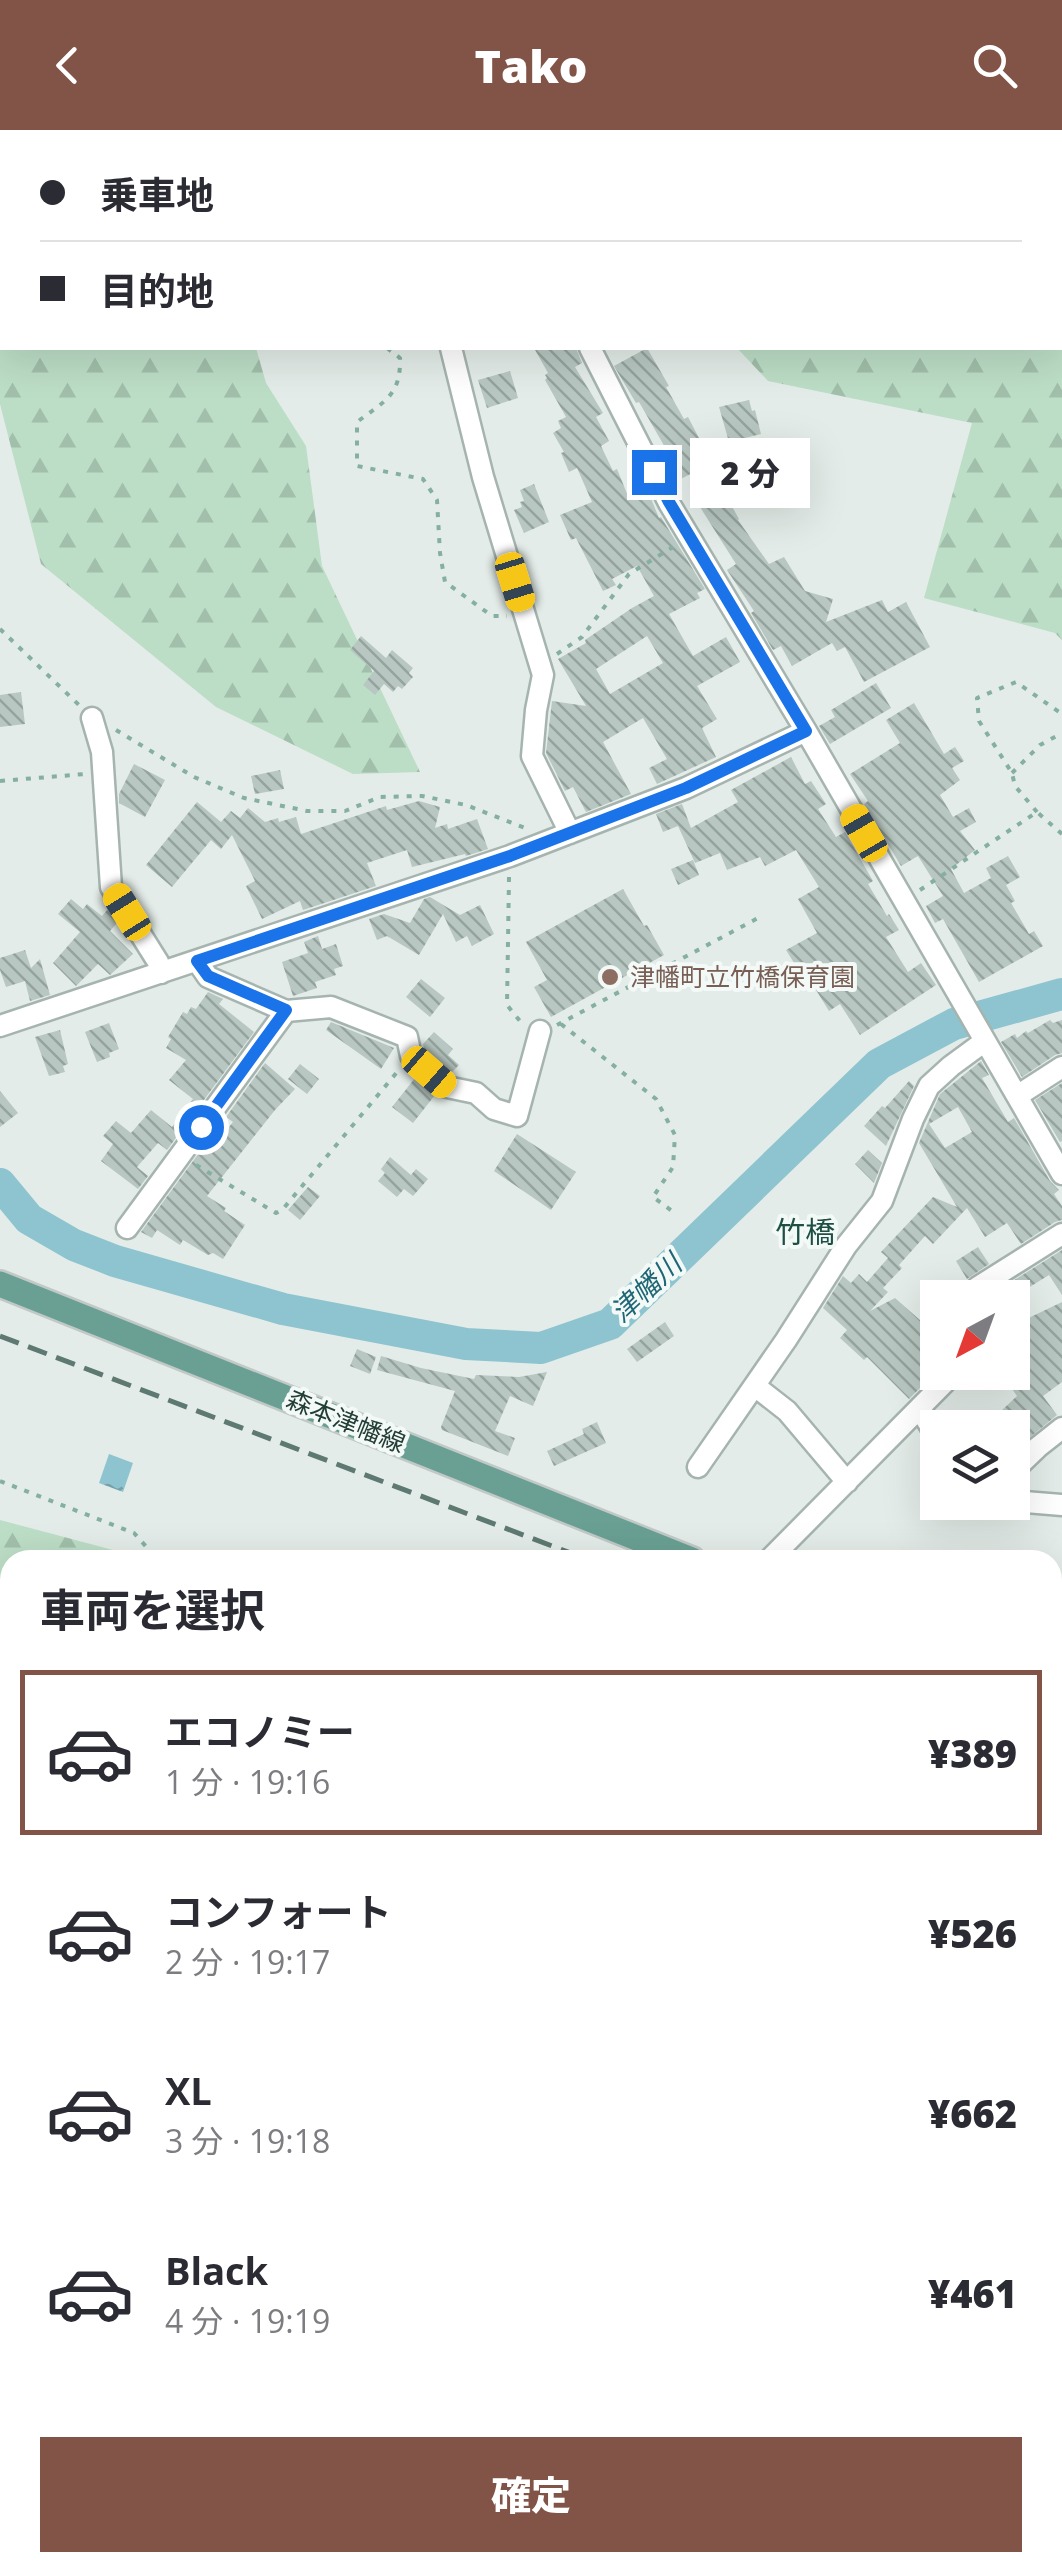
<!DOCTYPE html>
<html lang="ja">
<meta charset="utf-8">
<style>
body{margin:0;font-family:"Open Sans","Noto Sans JP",sans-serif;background:#f7f7f7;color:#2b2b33;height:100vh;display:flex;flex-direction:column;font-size:38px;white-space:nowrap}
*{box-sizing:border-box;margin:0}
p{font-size:32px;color:#7c7c81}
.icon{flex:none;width:55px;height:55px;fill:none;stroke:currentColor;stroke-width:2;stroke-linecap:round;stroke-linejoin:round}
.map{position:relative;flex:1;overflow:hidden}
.panel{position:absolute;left:0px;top:1420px;width:1062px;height:1022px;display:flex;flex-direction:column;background:#fff;border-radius:30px 30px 0 0;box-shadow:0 10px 40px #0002}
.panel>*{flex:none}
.guide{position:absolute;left:0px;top:0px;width:1062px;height:220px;box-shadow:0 10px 40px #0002;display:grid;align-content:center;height:220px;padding:0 40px;background:#fff}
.needle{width:65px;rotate:221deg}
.tools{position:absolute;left:920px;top:1150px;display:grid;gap:20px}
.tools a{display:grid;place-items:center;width:110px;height:110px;border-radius:0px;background:#fff;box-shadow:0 10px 40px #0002;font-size:50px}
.end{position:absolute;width:45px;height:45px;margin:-22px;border:12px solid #1a73e8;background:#fff;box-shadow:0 0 0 5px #fff}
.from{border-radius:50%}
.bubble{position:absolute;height:70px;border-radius:0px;background:#fff;box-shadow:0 10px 40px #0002;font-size:32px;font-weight:800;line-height:70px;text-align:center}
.car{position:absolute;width:30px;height:60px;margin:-30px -15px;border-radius:12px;box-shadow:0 0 8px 2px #0007;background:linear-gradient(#f5c518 24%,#345 0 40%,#f5c518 0 76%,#345 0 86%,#f5c518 0)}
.guide b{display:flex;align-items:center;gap:35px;height:95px;font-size:38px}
.guide b+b{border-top:2px solid #e1e1e2}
.guide i{width:25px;height:25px;background:#2b2b33}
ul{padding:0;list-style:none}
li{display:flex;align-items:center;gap:30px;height:165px;margin:0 20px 15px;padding:0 20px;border:5px solid transparent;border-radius:0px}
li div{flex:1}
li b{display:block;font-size:38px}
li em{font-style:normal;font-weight:800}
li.active{border-color:#825447}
li>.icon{width:90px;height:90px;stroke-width:1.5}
h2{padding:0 40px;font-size:45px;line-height:120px}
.cta{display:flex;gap:20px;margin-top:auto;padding:20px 40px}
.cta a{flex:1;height:115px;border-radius:0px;background:#825447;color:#fff;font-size:40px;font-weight:800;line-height:115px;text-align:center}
header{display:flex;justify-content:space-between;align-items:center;height:130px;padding:0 40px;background:#825447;color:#fff;font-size:45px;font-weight:800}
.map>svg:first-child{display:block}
.forest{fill:url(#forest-firs)}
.water{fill:url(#water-ripples)}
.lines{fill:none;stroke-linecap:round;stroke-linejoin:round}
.river{stroke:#8dc4cf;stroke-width:32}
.building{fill:url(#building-back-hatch);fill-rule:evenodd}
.minor-casing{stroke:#a6b4af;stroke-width:25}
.major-casing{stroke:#c1c9c7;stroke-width:30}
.path{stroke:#84afa2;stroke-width:4;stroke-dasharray:5 8;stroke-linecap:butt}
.minor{stroke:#fff;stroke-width:20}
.major{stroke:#69a093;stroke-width:25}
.rail{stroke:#5e7872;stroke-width:5;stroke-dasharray:20 10;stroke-linecap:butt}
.route{stroke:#1a73e8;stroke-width:12}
.education-dot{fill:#8d6e63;stroke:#f3f9f6;stroke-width:4}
.labels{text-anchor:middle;stroke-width:8;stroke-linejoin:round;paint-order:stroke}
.education-label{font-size:25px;fill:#785e54;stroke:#f3f9f6;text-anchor:start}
.street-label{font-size:25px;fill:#233d37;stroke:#f3f9f6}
.water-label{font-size:28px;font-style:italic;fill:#1f6777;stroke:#f3f9f6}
.quarter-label{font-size:30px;fill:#1f4f44;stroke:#f3f9f6}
</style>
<header><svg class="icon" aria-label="back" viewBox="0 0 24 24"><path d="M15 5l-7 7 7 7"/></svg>Tako<svg class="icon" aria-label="search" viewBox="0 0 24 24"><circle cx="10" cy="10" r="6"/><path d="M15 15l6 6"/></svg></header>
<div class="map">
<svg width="1062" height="2442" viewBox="0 0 1062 2442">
<defs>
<pattern id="forest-firs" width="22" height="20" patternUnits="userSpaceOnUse" patternTransform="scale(2.5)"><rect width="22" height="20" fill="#bcddc6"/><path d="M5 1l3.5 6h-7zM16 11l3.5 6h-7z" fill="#a1bfab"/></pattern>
<pattern id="water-ripples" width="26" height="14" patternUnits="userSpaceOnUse" patternTransform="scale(2.5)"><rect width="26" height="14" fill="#8dc4cf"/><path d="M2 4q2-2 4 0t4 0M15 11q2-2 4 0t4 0" fill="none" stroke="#73a0a9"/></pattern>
<pattern id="building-back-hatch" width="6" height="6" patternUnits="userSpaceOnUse" patternTransform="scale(2.5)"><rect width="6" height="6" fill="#b8c7c1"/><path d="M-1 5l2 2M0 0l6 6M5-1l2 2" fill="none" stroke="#95a39e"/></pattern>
</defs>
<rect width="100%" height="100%" fill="#e3ece8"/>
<path class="forest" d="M0,0H265L264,2H2V218H256L266,253L306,316L322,436L420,642L353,644L216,577L41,434L0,274Z
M811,0H1062V510L1055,503L924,468L972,293L768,251L737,218H1060V2H812Z
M0,1390L113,1420L111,1430H10V1511H0Z
M0,2133L9,2152L10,2161V2432H328V2442H0Z
M584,2433V2432L665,2433L663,2442H580Z"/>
<path class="water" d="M109,1324L133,1333L123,1362L99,1353Z"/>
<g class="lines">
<path class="river" d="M0,1054L29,1089L74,1115L115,1131L283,1179L466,1214L541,1218L610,1194L879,934L954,894L1062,864"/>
</g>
<path class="building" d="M534,218H576L582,233L575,237L603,283L596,287L609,311L601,316L613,341L617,339L628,366L642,360L646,368L650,366L659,388L661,387L705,459L697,463L700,468L669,484L693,526L726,507L740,532L697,556L717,589L702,598L716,627L657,654L649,638L667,629L643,588L603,612L631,664L586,682L573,657L565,661L546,623L552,571L586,576L558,529L586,513L585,510L632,478L654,466L637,436L612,449L616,455L603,461L576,408L571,410L560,385L592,372L577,338L569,342L561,323L564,322L553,303L561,298L558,291L566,287L545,250L547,248L545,245L548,243ZM647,506L663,533L610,564L596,539Z
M647,218L669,256L666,257L684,289L688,287L699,308L695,310L739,389L738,390L769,434L784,427L805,461L833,469L826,492L882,470L888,482L906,472L930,517L864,552L845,517L837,521L832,513L792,536L781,516L773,520L751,483L754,481L727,440L736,434L700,377L711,371L694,342L679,350L666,328L670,326L639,272L636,273L614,236Z
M510,241L518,268L487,278L478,250Z
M749,270L752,281L755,280L761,304L729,312L719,277Z
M534,354L549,392L524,403L514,380L522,377L520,372L524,371L520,360Z
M361,506L386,528L392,520L413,538L409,543L413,547L402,559L398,556L393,562L384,554L375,565L363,555L374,541L350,520Z
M876,553L891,578L830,614L819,596L835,587L831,580Z
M21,562L25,594L0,597V565Z
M914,573L944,624L955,617L964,631L952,638L960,650L940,665L953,687L969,678L976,692L960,701L975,720L951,739L964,763L991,748L986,738L1008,726L1020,747L1006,755L1015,771L1011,773L1029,804L1034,801L1043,816L979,852L943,789L935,793L926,776L943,766L918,726L901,736L864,674L868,671L850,644L900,613L886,590Z
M791,627L805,654L811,651L826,674L818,679L836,707L845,702L873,751L868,754L887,786L889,784L899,800L886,807L908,842L921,833L936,855L860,905L840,874L829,881L803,839L799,841L786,820L817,803L798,769L819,757L796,720L765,736L760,727L727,740L720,723L695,733L678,696L663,702L656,684L682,674L691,698L738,672L731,660Z
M134,634L165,650L145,687L119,673V664Z
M280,640L284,659L255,664L251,646Z
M419,671L440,677L435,698L447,694L448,699L477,689L488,719L466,726L465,724L412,737L407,720L367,733L376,756L303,780L300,771L262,789L246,756L255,751L232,705L221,719L211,710L172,757L146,735L197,672L221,692L231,681L240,688L248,678L265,692L278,688L279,692L296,687L301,704L386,676L387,680Z
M693,730L699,745L678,755L671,739Z
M623,759L644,796L647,795L664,825L551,887L534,857L547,850L526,812Z
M430,767L460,785L480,775L494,804L472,816L467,806L456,812L443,784L419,825L387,806L377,810L369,789L384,784L410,793L424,769Z
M71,769L83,779L87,774L102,786L108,779L117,793L110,801L133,824L110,845L98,834L76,856L53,833L80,802L58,784Z
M318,806L322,819L336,814L343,836L334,839L336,845L315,852L317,858L293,866L282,832L308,823L304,812Z
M25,820L31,838L40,829L50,865L30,871L25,851L6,857L0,840V828Z
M421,849L445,868L430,887L406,867Z
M208,862L223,869L219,874L254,902L167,1020L158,1013L137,1037L148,1046L138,1059L101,1031L113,1014L103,1006L116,991L131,1003L151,980L172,997L193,969L169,950L186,930L166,918L171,909L168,907L183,882L187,884L191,877L196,879Z
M1050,890L1053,893L1062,890V923L1055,925L1022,947L1001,912L1015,904L1017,908L1026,901L1028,903Z
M331,892L394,918L381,939L326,900Z
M109,893L119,919L109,923L110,927L97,932L85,902Z
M60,900L68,934L63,936L65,942L49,946L35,907Z
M434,902L453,919L448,925L459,935L451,943L424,919L423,914Z
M981,931L989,945L982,948L1008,992L1014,988L1050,1051L1059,1060L1054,1064L1062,1076V1090L1055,1092L1021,1114L1007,1093L985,1107L967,1078L933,1114L925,1106L899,1135L902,1138L883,1158L888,1162L870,1181L895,1168L938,1206V1240L909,1269L867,1227L864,1230L840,1208L847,1200L823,1178L843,1146L851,1153L859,1144L867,1152L888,1128L881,1122L933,1067L957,1077L919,1013L940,964ZM958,977L972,1002L945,1018L929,994Z
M265,933L295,959L275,980L207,1066L226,1078L224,1081L245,1095L223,1129L213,1123L208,1125L183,1110L180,1115L157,1100L152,1108L141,1102L207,1012L213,1017L233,992L226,987Z
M300,934L319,949L307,964L288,949Z
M415,948L435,965L413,993L392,977Z
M909,951L914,956L886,1016L864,996L882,976L885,978Z
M1062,953V1011L1060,1012L1035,970Z
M0,961L18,983L0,997Z
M517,1004L576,1042L551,1080L494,1041Z
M868,1020L882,1033L874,1053L855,1034Z
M390,1027L411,1045L416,1039L428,1049L413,1066L404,1059L397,1067L378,1051L385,1043L381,1039Z
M308,1057L320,1066L300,1090L288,1080Z
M978,1117L989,1134L967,1149L956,1131Z
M1062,1120V1165L1049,1145L1012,1168H994V1163Z
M1062,1172V1252L1043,1266L1057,1285L1012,1322V1298H983L1017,1266L1000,1242H1012V1196Z
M665,1192L674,1206L637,1232L627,1219Z
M357,1219L376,1227L370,1244L350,1236Z
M381,1226L421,1238L474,1249L476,1245L519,1247L547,1242L533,1276L510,1266L495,1301L515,1308L508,1326L442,1300L441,1297L455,1261L377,1240Z
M597,1292L606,1313L554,1336L547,1321L584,1304L582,1299Z"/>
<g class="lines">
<defs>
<path id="minor" d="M427,0V2
M503,0V2
M451,218L483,347L543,545L536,580L532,626L570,703
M590,218L669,373L806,601L1062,1044
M92,588L102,622L111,757L158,832L161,843
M197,831L208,847L286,881L331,877L407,907L411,926L447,957L476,963L494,979L517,986L540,901
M0,896L510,726L686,658L806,601
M1017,966L1062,937
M127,1098L286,881
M981,1168L978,1157L1062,1104
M755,1256L787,1281L847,1352
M920,1279L938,1309
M698,1337L786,1210L846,1116L882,1071L913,989L929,956L951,936L985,911
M1012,1342L1038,1317L1062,1298
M1012,1371L1062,1375
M769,1430L955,1242
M1052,1836L1062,1840"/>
<path id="major" d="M0,1154L692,1430
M1052,1571L1062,1575"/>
</defs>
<use href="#minor" class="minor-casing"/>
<use href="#major" class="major-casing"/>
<path class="path" d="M305,0L306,2
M387,218L400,228C401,265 385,271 357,292V336L423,349L437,370L440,423L445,452L492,486H507
M0,499L80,576
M557,524L582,507L629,444L673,417
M116,600L194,647L244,668L307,681H345L380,667L422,666L466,675L525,698
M1012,643L1040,615L1062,603
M0,651L85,644
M1037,682L1015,656L1012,643L979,591L977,568L1016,552L1062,584
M509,747L507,875L524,896
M920,760L1037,682L1062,704
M561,894L656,969L675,1005L673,1037L653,1067L672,1081
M557,895L760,787
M196,1035L276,1083L283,1079L398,941
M0,1351L134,1403L158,1430
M0,1545L10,1548
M1052,1662L1062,1665
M0,1832L10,1837
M1052,2176L1062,2179"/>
<use href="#minor" class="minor"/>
<use href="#major" class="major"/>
<path class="rail" d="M0,1206L589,1430
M1052,1614L1062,1618"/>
</g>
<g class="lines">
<path class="route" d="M201,997L286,880L208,846L197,831L510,726L686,658L806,601L669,372L654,342"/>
</g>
<circle class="education-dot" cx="610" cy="847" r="10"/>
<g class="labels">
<g class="education-label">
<text x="630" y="856">津幡町立竹橋保育園</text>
</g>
<g class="street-label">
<text transform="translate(346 1291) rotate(22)" y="9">森本津幡線</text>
</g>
<g class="water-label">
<text transform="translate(646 1158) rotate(-43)" y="10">津幡川</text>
</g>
<g class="quarter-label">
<text x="805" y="1113">竹橋</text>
</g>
</g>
</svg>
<div class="tools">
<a><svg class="needle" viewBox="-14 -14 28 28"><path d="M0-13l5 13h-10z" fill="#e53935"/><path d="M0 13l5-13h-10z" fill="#7c7c81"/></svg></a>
<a><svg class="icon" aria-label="layers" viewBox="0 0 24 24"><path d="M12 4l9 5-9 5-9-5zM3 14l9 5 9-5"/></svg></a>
</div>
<i class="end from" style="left:201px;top:997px"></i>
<i class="end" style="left:654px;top:342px"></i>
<div class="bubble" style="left:690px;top:308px;width:120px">2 分</div>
<i class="car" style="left:515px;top:452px;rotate:163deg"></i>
<i class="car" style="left:864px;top:703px;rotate:330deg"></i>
<i class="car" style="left:127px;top:782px;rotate:328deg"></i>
<i class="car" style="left:429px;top:942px;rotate:131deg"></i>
<div class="guide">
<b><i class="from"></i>乗車地</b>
<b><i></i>目的地</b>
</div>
<section class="panel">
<h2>車両を選択</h2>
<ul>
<li class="active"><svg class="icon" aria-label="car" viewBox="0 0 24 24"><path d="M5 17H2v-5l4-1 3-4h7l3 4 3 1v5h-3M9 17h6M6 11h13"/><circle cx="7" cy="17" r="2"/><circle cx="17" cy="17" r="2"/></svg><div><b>エコノミー</b><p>1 分 · 19:16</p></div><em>¥389</em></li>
<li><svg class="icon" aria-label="car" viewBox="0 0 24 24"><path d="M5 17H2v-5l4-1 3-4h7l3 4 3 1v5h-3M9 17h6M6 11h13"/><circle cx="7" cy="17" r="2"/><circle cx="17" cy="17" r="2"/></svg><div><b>コンフォート</b><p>2 分 · 19:17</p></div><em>¥526</em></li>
<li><svg class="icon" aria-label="car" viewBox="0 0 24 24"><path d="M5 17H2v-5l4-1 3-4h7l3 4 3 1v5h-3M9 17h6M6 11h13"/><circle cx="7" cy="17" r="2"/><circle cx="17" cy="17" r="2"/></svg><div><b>XL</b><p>3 分 · 19:18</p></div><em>¥662</em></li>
<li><svg class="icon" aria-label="car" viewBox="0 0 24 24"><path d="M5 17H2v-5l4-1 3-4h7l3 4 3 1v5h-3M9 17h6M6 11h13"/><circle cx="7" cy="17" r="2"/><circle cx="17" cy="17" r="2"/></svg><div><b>Black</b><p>4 分 · 19:19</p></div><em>¥461</em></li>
</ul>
<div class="cta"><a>確定</a></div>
</section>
</div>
